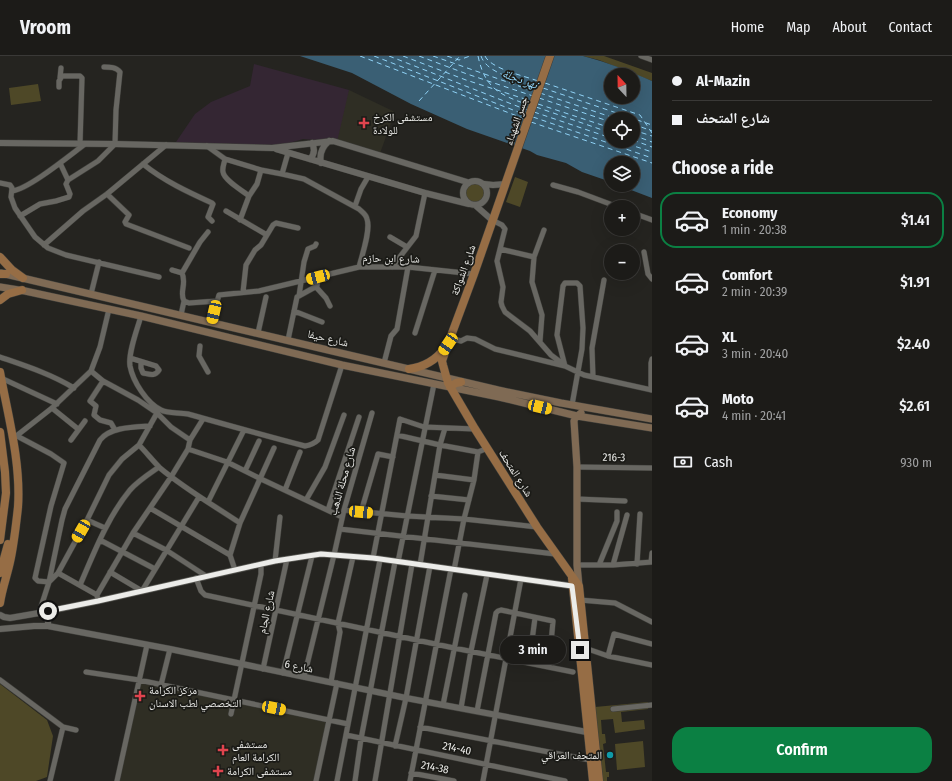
<!DOCTYPE html>
<meta charset="utf-8">
<style>
body{margin:0;font-family:"Fira Sans Condensed","Noto Naskh Arabic",sans-serif;background:#252421;color:#f1f3f6;height:100vh;display:flex;flex-direction:column;font-size:15px;white-space:nowrap}
*{box-sizing:border-box;margin:0}
p{font-size:13px;color:#a0a1a2}
.icon{flex:none;width:22px;height:22px;fill:none;stroke:currentColor;stroke-width:2;stroke-linecap:round;stroke-linejoin:round}
.map{position:relative;flex:1;overflow:hidden}
.drawer{display:flex;flex-direction:column;background:#1c1b18;width:300px}
.drawer>*{flex:none}
.banner{display:grid;align-content:center;height:88px;padding:0 20px;background:#1c1b18}
.needle{width:26px;rotate:338deg}
.fabs{position:absolute;left:604px;top:12px;display:grid;gap:8px}
.fabs a{display:grid;place-items:center;width:36px;height:36px;border-radius:50%;background:#1c1b18;box-shadow:0 4px 16px #0002,0 0 0 1px #3a3937;font-size:20px}
.end{position:absolute;width:18px;height:18px;margin:-9px;border:5px solid #ecece9;background:#111;box-shadow:0 0 0 2px #111}
.from{border-radius:50%}
.bubble{position:absolute;height:28px;border-radius:14px;background:#1c1b18;box-shadow:0 4px 16px #0002,0 0 0 1px #3a3937;font-size:13px;font-weight:600;line-height:28px;text-align:center}
.car{position:absolute;width:12px;height:24px;margin:-12px -6px;border-radius:5px;box-shadow:0 0 3px 1px #0007;background:linear-gradient(#f5c518 24%,#345 0 40%,#f5c518 0 76%,#345 0 86%,#f5c518 0)}
.banner b{display:flex;align-items:center;gap:14px;height:38px;font-size:15px}
.banner b+b{border-top:1px solid #3a3937}
.banner i{width:10px;height:10px;background:#f1f3f6}
ul{padding:0;list-style:none}
li{display:flex;align-items:center;gap:12px;height:56px;margin:0 8px 6px;padding:0 12px;border:2px solid transparent;border-radius:16px}
li div{flex:1}
li b{display:block;font-size:15px}
li em{font-style:normal;font-weight:600}
li.current{border-color:#0b8043}
li>.icon{width:36px;height:36px;stroke-width:1.5}
h2{padding:0 20px;font-size:18px;line-height:48px}
.pay{display:flex;align-items:center;gap:10px;height:44px;padding:0 20px;font-size:15px}
.pay p{margin-inline-start:auto}
.cta{display:flex;gap:8px;margin-top:auto;padding:8px 20px}
.cta a{flex:1;height:46px;border-radius:16px;background:#0b8043;color:#fff;font-size:16px;font-weight:600;line-height:46px;text-align:center}
header{display:flex;align-items:center;gap:24px;box-sizing:border-box;height:56px;padding:0 20px;background:#1c1b18;border-bottom:1px solid #3a3937}
header strong{font-size:19px}
nav{display:flex;gap:22px;margin-inline-start:auto;font-size:14px}
main{display:flex;flex:1;min-height:0}
.map>svg:first-child{display:block}
.built{fill:#2f2e24}
.education{fill:#342633}
.green{fill:#4e4827}
.water{fill:#3a5f74;fill-rule:evenodd}
.lines{fill:none;stroke-linecap:round;stroke-linejoin:round}
.ferry{stroke:#90d3f7;stroke-width:1;stroke-dasharray:5 4;stroke-linecap:butt}
.minor-casing{stroke:#3f3f3b;stroke-width:6}
.tertiary-casing{stroke:#3f3f3b;stroke-width:7}
.secondary-casing{stroke:#3f3f3b;stroke-width:8}
.primary-casing{stroke:#3f3f3b;stroke-width:9}
.minor{stroke:#686762;stroke-width:5}
.tertiary{stroke:#686762;stroke-width:6}
.secondary{stroke:#7f6a54;stroke-width:7}
.primary{stroke:#966d45;stroke-width:8}
.route{stroke:#ecece9;stroke-width:5}
.health-dot{fill:#e0444e;stroke:#1b1b17;stroke-width:1.5}
.culture-dot{fill:#0f9aa8;stroke:#1b1b17;stroke-width:1.5}
.labels{text-anchor:middle;stroke-width:3.5;stroke-linejoin:round;paint-order:stroke}
.poi-label{font-size:11px;fill:#ecece9;stroke:#1b1b17;text-anchor:start}
.street-label{font-size:11px;fill:#ecece9;stroke:#1b1b17}
.water-label{font-size:12px;font-style:italic;fill:#90d3f7;stroke:#1b1b17}
</style>
<header>
<strong>Vroom</strong>
<nav><a>Home</a><a>Map</a><a>About</a><a>Contact</a></nav>
</header>
<main>
<div class="map">
<svg width="652" height="725" viewBox="0 0 652 725">
<rect width="100%" height="100%" fill="#252420"/>
<path class="built" d="M349,34L395,56L379,100L337,86L333,78Z
M139,627L329,663L314,725H117Z"/>
<path class="education" d="M254,8L349,34L337,86L303,83L272,92L176,86L195,58L211,46L250,30Z"/>
<path class="green" d="M583,0H604L652,17V25L599,4Z
M38,28L41,45L11,49L9,32Z
M515,121L528,126L520,151L506,146Z
M465 137a10 10 0 1 1 20 0a10 10 0 1 1-20 0Z
M0,628L47,664L53,680L47,721L36,725H0Z
M648,646V653L621,656L622,666L644,664L645,673L615,677L613,663L601,664L602,678H605L606,687L603,688L606,716H609V721H607V725H603L595,651Z
M643,685L645,711L617,714L615,688Z"/>
<path class="water" d="M300,0H583C607,6 629,15 652,25V142L618,129H633V107H611V126L582,116L566,107L537,99L530,95L467,73L411,48L352,17ZM611,19H633V41H611ZM611,63H633V85H611Z"/>
<g class="lines">
<path class="ferry" d="M360,0L525,63
M374,0L526,59
M389,0L527,54
M403,0L466,24L531,45
M419,0L467,18L533,40
M433,0L533,35
M447,0L459,4L470,0
M478,0C485,33 500,39 529,49
M481,0C487,18 519,24 536,29
M485,0C491,13 525,20 538,25
M545,27L640,59L652,77
M543,32L652,69
M540,37L617,63
M539,42L611,66
M419,45L460,0
M538,48L611,72
M536,51L611,77
M534,56L611,82
M533,61L652,102
M531,66L652,107
M633,68L652,75
M633,74L652,80
M633,79L652,86
M633,84L652,91
M619,85L652,96"/>
<defs>
<path id="minor" d="M641,0L652,4
M60,22L61,12
M59,31V25L62,20H80L82,22L80,88
M207,90L225,103L261,114L282,118L304,123L359,153C362,156 366,158 367,163C371,174 362,199 359,211
M225,103C224,108 222,112 223,116C224,124 243,135 249,140
M60,107L68,124
M143,108C164,125 188,136 212,147L213,148L208,161L212,165
M282,118L288,97
M0,127L10,129L12,132L11,141L15,152L35,181L48,192L66,199L159,221
M553,129L578,136L618,151
M12,135C29,133 70,99 85,88
M107,138L129,159L125,166L126,168L189,192
M355,150L361,133L368,121
M226,155L267,179
M633,157L652,164
M20,160L40,148L56,145L69,141L70,138L66,128L68,124L98,105L115,88L116,54L120,16C116,11 110,11 104,11
M240,164L249,140L257,128L261,114
M492,164L502,169L505,173L497,205L503,231L501,246L502,250L505,256L530,275L551,299L563,308
M390,181L407,191
M44,189L83,155L107,138L166,89
M500,193L534,201L532,226L542,259L540,285
M644,196L648,218L652,223
M534,201L544,174
M392,211L416,180L425,137
M172,214L182,217C187,228 179,236 184,245L189,247L217,245
M182,217L200,186L208,176
M316,231L326,242L330,250
M243,236L246,209L255,194L261,189L273,169L276,167L298,172
M91,238L99,206
M299,240L304,206L308,193L315,190L316,188
M294,255L322,266
M181,259L184,245
M141,260C137,274 128,297 130,310C133,326 147,347 161,354C169,358 179,356 188,358C227,369 266,380 305,390C311,389 314,388 318,384L342,309
M211,266L219,239L259,235L359,211H408L474,218
M258,277L266,241
M415,277L435,214
M450,282L461,285L467,282L475,283L495,293L565,310L584,319L593,321L652,334
M288,284L297,241L317,230L318,221
M200,290L199,300L208,316
M0,301C26,310 51,318 74,332
M130,302L156,310L159,314C155,321 149,318 143,317L141,312V306
M384,307L391,280L397,273L408,211
M565,310L557,279L563,230L565,227H577L580,230L583,272L582,293L572,349
M91,315L103,325L138,344L157,357L171,371L190,384
M593,321L592,292L604,224
M1,322L57,348
M103,325L90,345L96,350L94,359L100,364L111,367L115,374
M651,334V307L652,303
M52,352L78,373
M397,379L440,389L478,396L488,392
M17,380L51,398L64,407L51,450L35,522L38,525L49,526L58,517L87,464L109,419L122,403L139,389L157,357
M15,381L52,352L91,315L100,291L109,253
M71,384L85,365
M139,389C146,396 153,405 160,412C185,433 213,449 240,467
M188,393L227,406L261,423L342,461
M577,411L652,412
M245,415L259,385
M435,419L474,424
M285,434L300,396
M431,440L469,444
M577,443L625,445
M306,444L325,411L344,359
M208,446L244,374
M150,452L230,499
M328,454L359,361
M344,454L407,460L464,463L537,471
M361,456L378,398L393,401
M87,464L105,472
M340,473L555,498
M133,477L166,494L206,520
M100,484L155,513
M373,502L400,363L424,371L475,373
M275,505L280,461
M398,506L434,328
M651,506L652,497
M637,508L640,458
M420,509L440,389L445,372
M577,509H613L652,506
M599,509L617,465V456
M613,509L627,459
M235,514L230,499L240,467L274,392
M454,514L464,463L474,424L478,396
M110,516L142,535L199,441
M58,517L97,539
M196,522L201,535L205,539L454,592L573,616
M80,529C94,497 107,462 130,434C138,425 149,418 159,411
M580,544L615,547L652,566
M98,545L97,539L133,477L171,421L188,393L190,384L203,363
M39,557L49,526L62,464L65,453L100,384C110,371 134,371 150,370
M585,592L608,600L652,609
M608,600L614,578L652,588
M529,607L535,562
M263,613L287,503
M86,616L139,624L348,668
M283,617L312,500
M304,621L334,499L344,454L372,357
M0,624L63,671L76,674
M331,626L340,576L338,567L353,501
M161,629L170,593
M443,649L465,539
M461,652L471,595L487,519
M613,653L652,649
M477,655L496,557L498,555L501,554L553,565L549,610
M231,658L261,518V509
M420,671L590,704
M346,679L565,725
M395,690L406,642L430,510
M411,717L454,725
M50,725L63,671
M117,725L147,589
M316,725L337,627
M337,725L380,504
M355,725L361,683L395,506
M375,725L412,508
M410,725L451,513
M483,725L521,523"/>
<path id="tertiary" d="M0,87L115,88L272,92L333,85L467,126
M276,93L425,137L469,148
M310,103C315,98 315,93 312,87
M321,107C319,98 322,91 329,85
M463 137a12 12 0 1 1 24 0a12 12 0 1 1-24 0Z
M484,128L493,129L506,128
M475,149L492,164
M48,555V570
M0,559L4,561L10,562L39,557L98,545L275,505L321,498L373,502L572,530
M0,573L34,570H48L170,593L406,642L592,677"/>
<path id="secondary" d="M1,217L498,334L561,347L652,363
M0,231L25,235L141,260L342,309L499,341L577,360L652,372
M579,530L577,509V411L574,365L575,362L581,357"/>
<path id="primary" d="M550,0L474,218L448,288L442,305L443,309L448,327L475,373L537,471L579,530L599,725
M0,201L12,214L23,222
M0,218H6
M0,244L8,238L22,234
M409,313C424,311 436,304 445,292
M0,316C8,360 21,406 18,451C16,469 14,488 10,506C7,520 2,533 0,547
M450,331L456,327L461,326
M0,376L5,416L6,437L0,484
M0,517L8,488
M572,522L593,725"/>
</defs>
<use href="#minor" class="minor-casing"/>
<use href="#tertiary" class="tertiary-casing"/>
<use href="#secondary" class="secondary-casing"/>
<use href="#primary" class="primary-casing"/>
<use href="#minor" class="minor"/>
<use href="#tertiary" class="tertiary"/>
<use href="#secondary" class="secondary"/>
<use href="#primary" class="primary"/>
</g>
<g class="lines">
<path class="route" d="M48,555L98,545L275,505L321,498L373,502L572,530L580,594"/>
</g>
<g class="health-dot">
<path d="M362 61h4v4h4v4h-4v4h-4v-4h-4v-4h4z"/>
<path d="M138 634h4v4h4v4h-4v4h-4v-4h-4v-4h4z"/>
<path d="M221 688h4v4h4v4h-4v4h-4v-4h-4v-4h4z"/>
<path d="M216 709h4v4h4v4h-4v4h-4v-4h-4v-4h4z"/>
</g>
<circle class="culture-dot" cx="610" cy="699" r="4"/>
<g class="labels">
<g class="poi-label">
<text x="373" y="65">مستشفى الكرخ<tspan x="373" dy="13">للولادة</tspan></text>
<text x="149" y="638">مركز الكرامة<tspan x="149" dy="13">التخصصي لطب الاسنان</tspan></text>
<text x="232" y="692">مستشفى<tspan x="232" dy="13">الكرامة العام</tspan></text>
<text x="602" y="703" text-anchor="end">المتحف العراقي</text>
<text x="227" y="719">مستشفى الكرامة</text>
</g>
<g class="street-label">
<text transform="translate(516 65) rotate(-71)" y="4">جسر الشهداء</text>
<text transform="translate(391 202) rotate(1)" y="4">شارع ابن حازم</text>
<text transform="translate(463 214) rotate(-70)" y="4">شارع الشواكة</text>
<text transform="translate(328 282) rotate(13)" y="4">شارع حيفا</text>
<text transform="translate(614 401) rotate(1)" y="4">216-3</text>
<text transform="translate(516 417) rotate(58)" y="4">شارع المتحف</text>
<text transform="translate(342 425) rotate(-74)" y="4">شارع محلة الذهب</text>
<text transform="translate(266 556) rotate(-78)" y="4">شارع الجام</text>
<text transform="translate(299 610) rotate(11)" y="4">شارع 6</text>
<text transform="translate(457 692) rotate(12)" y="4">214-40</text>
<text transform="translate(435 711) rotate(11)" y="4">214-38</text>
</g>
<g class="water-label">
<text transform="translate(520 23) rotate(20)" y="4">نهر دجلة</text>
</g>
</g>
</svg>
<div class="fabs">
<a><svg class="needle" viewBox="-14 -14 28 28"><path d="M0-13l5 13h-10z" fill="#e53935"/><path d="M0 13l5-13h-10z" fill="#a0a1a2"/></svg></a>
<a><svg class="icon" aria-label="locate" viewBox="0 0 24 24"><circle cx="12" cy="12" r="6"/><path d="M12 2v4M12 18v4M2 12h4M18 12h4"/></svg></a>
<a><svg class="icon" aria-label="layers" viewBox="0 0 24 24"><path d="M12 4l9 5-9 5-9-5zM3 14l9 5 9-5"/></svg></a>
<a>+</a>
<a>−</a>
</div>
<i class="end from" style="left:48px;top:555px"></i>
<i class="end" style="left:580px;top:594px"></i>
<div class="bubble" style="left:500px;top:580px;width:66px">3 min</div>
<i class="car" style="left:318px;top:221px;rotate:255deg"></i>
<i class="car" style="left:214px;top:256px;rotate:193deg"></i>
<i class="car" style="left:448px;top:288px;rotate:214deg"></i>
<i class="car" style="left:540px;top:351px;rotate:103deg"></i>
<i class="car" style="left:361px;top:456px;rotate:95deg"></i>
<i class="car" style="left:81px;top:475px;rotate:210deg"></i>
<i class="car" style="left:274px;top:652px;rotate:101deg"></i>
</div>
<section class="drawer">
<div class="banner">
<b><i class="from"></i>Al-Mazin</b>
<b><i></i>شارع المتحف</b>
</div>
<h2>Choose a ride</h2>
<ul>
<li class="current"><svg class="icon" aria-label="car" viewBox="0 0 24 24"><path d="M5 17H2v-5l4-1 3-4h7l3 4 3 1v5h-3M9 17h6M6 11h13"/><circle cx="7" cy="17" r="2"/><circle cx="17" cy="17" r="2"/></svg><div><b>Economy</b><p>1 min · 20:38</p></div><em>$1.41</em></li>
<li><svg class="icon" aria-label="car" viewBox="0 0 24 24"><path d="M5 17H2v-5l4-1 3-4h7l3 4 3 1v5h-3M9 17h6M6 11h13"/><circle cx="7" cy="17" r="2"/><circle cx="17" cy="17" r="2"/></svg><div><b>Comfort</b><p>2 min · 20:39</p></div><em>$1.91</em></li>
<li><svg class="icon" aria-label="car" viewBox="0 0 24 24"><path d="M5 17H2v-5l4-1 3-4h7l3 4 3 1v5h-3M9 17h6M6 11h13"/><circle cx="7" cy="17" r="2"/><circle cx="17" cy="17" r="2"/></svg><div><b>XL</b><p>3 min · 20:40</p></div><em>$2.40</em></li>
<li><svg class="icon" aria-label="car" viewBox="0 0 24 24"><path d="M5 17H2v-5l4-1 3-4h7l3 4 3 1v5h-3M9 17h6M6 11h13"/><circle cx="7" cy="17" r="2"/><circle cx="17" cy="17" r="2"/></svg><div><b>Moto</b><p>4 min · 20:41</p></div><em>$2.61</em></li>
</ul>
<div class="pay"><svg class="icon" aria-label="cash" viewBox="0 0 24 24"><path d="M3 7h18v10H3z"/><circle cx="12" cy="12" r="2"/></svg>Cash<p>930 m</p></div>
<div class="cta"><a>Confirm</a></div>
</section>
</main>
